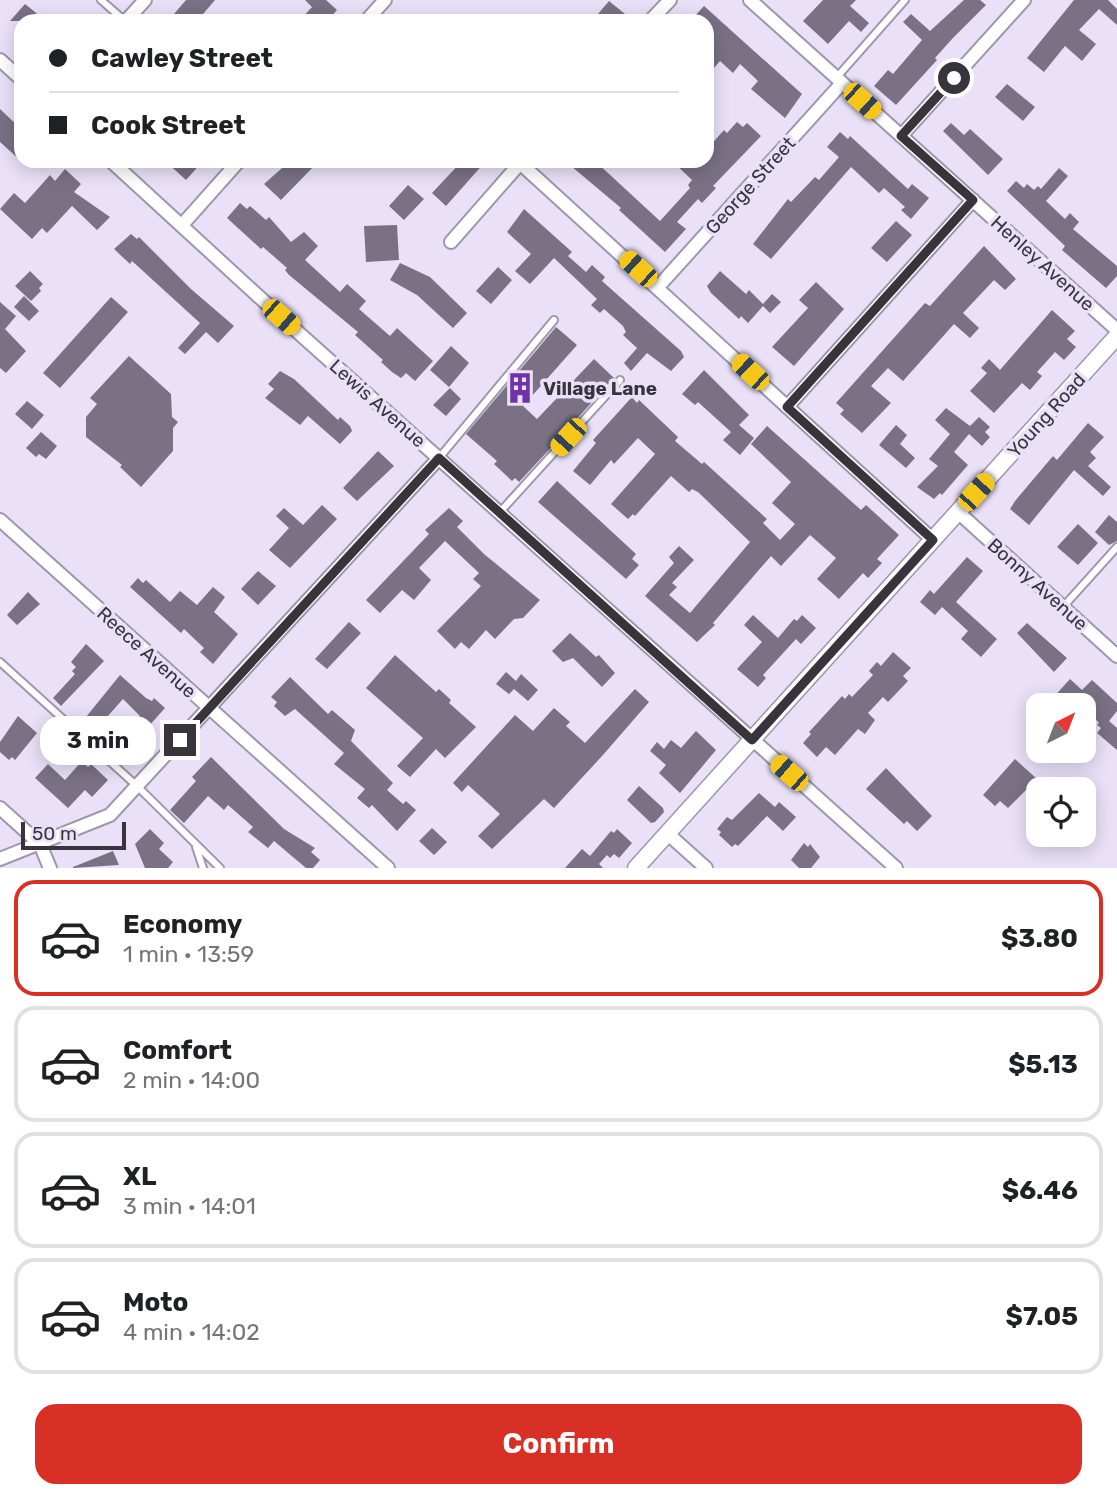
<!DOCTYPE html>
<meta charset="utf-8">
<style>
body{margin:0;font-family:Rubik,sans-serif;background:#f6f6f6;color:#202124;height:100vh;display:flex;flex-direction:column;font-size:26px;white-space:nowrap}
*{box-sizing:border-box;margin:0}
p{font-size:23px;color:#757577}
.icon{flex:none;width:38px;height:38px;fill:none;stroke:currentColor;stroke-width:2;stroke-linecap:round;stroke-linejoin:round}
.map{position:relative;height:868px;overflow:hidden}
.panel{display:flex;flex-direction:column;background:#fff;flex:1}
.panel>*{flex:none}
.guide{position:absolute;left:14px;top:14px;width:700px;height:154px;border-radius:21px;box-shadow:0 4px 18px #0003;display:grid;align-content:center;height:154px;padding:0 35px;background:#fff}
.needle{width:46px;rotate:42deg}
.tools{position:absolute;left:1026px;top:693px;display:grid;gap:14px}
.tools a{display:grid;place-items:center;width:70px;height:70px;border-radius:14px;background:#fff;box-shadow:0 4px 18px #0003;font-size:35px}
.scale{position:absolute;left:21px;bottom:18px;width:105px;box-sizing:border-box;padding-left:7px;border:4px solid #37343c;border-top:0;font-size:19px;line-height:24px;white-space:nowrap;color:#37343c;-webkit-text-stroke:5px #eae1f8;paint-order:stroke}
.end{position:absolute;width:32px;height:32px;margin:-16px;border:9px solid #37343c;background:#fff;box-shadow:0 0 0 4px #fff}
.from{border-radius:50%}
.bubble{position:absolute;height:49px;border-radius:21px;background:#fff;box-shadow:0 4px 18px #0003;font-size:23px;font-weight:700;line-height:49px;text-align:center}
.car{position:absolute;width:21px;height:42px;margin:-21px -10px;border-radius:9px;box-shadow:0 0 5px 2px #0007;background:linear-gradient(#f5c518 24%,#345 0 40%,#f5c518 0 76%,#345 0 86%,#f5c518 0)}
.guide b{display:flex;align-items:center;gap:24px;height:66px;font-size:26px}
.guide b+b{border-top:2px solid #e0e0e0}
.guide i{width:18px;height:18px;background:#202124}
ul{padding:12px 0 0;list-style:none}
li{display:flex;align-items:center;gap:21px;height:116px;margin:0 14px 10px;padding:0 21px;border:4px solid #e0e0e0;border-radius:21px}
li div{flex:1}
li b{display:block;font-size:26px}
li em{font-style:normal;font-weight:700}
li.selected{border-color:#d93025}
li>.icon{width:63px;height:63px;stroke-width:1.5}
.button{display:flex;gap:14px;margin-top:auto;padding:14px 35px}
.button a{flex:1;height:80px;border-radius:21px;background:#d93025;color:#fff;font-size:28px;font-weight:700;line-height:80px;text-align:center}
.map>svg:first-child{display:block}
.building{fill:#7a7185}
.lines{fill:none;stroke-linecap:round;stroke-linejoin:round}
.service-casing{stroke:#9e96ab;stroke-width:10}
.minor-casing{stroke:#9e96ab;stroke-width:16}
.tertiary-casing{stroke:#9e96ab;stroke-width:19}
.service{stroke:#fff;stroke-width:6}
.minor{stroke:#fff;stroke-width:12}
.tertiary{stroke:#fff;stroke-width:16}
.route{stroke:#37343c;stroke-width:9}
.labels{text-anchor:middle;stroke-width:7;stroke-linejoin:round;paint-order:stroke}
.street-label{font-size:19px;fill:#37343c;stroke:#eae1f8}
.poi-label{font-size:19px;font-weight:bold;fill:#37343c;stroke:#eae1f8;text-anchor:start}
</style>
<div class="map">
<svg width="1117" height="868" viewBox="0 0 1117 868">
<rect width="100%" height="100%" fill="#eae1f8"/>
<path class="building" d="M186,0H215L197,21H168Z
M305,0H326L337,10L327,21H299L312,7Z
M823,0H856L850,6L869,23L861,32L849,21L828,44L803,21Z
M964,0H980L986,5L952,39L935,58L937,60L896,105L874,86L888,70L893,74L922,40L903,22L911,14L930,31Z
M1074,0H1108L1117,9V25L1099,9L1079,30L1096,44L1082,61L1065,46L1044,72L1027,58Z
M609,1L625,14L619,21H592Z
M25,4L35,12L44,21H10Z
M704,6L802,94L785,118L751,89L758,81L740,64L733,73L720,61L707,76V21H690Z
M1007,84L1035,107L1023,121L995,97Z
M0,109L21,129V161L0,142Z
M737,122L743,127L747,123L761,136L713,186L716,188L702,203L698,199L677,222L686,229L665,252L619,210L621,208L565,161H595L660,221L690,188L688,185L692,180L672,161H707V149L724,130L727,133Z
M951,123L964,135L970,129L1003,159L988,175L943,131Z
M840,132L848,139L850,136L908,189L912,184L929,198L911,219L901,210L905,207L884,188L879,193L851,167L771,259L753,244L788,199L791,202L815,177L819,180L839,157L827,147Z
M165,161H203L186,180Z
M290,161H319L281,200L264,184Z
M462,161H486L446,206L432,193Z
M1059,168L1068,176L1046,201L1065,219L1070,213L1079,222L1073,229L1117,266V276L1106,288L1062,250L1065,246L1007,191L1016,181L1024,188L1027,184L1034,190L1038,186L1041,189Z
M65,169L81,184L74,192L110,217L97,230L72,206L47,233L42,228L32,239L0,209L14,193L25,203L50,175L55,181Z
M408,185L424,199L404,220L389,206Z
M240,203L247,209L250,206L266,220L269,217L291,242L304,232L318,246L305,260L340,292L347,284L366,301L359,309L390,336L397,328L433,361L415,381L406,373L401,378L392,372L381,362L383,360L355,335L358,332L289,275L285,270L287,268L263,247L261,249L227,218Z
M524,209L572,252L568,256L586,272L592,265L605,277L602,281L681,351L684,357L671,371L647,353L631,371L624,363L637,348L623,335L626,332L623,326L604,309L600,313L591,305L597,299L554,258L530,284L515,271L531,254L507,232Z
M896,221L912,235L887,262L871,248Z
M397,225L399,260L366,262L364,226Z
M131,234L137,239L139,237L191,289L234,326L218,343L206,332L185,354L178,348L200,323L132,261L130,264L114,249Z
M984,246L1016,279L1005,290L994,280L963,313L979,328L970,338L954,324L903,381L888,368L871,386L891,403L862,433L840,414L844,410L836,403L925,303L930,306Z
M400,263L430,277L467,313L453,328L417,295L390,280Z
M498,267L512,280L491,304L476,291Z
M30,271L43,284L39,288L41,291L31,301L15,286Z
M720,271L746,294L749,290L763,304L772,294L781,302L770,313L763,306L748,323L741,316L739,319L711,293L707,286Z
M816,282L844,309L794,366L772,347L808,308L799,300Z
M24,296L39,311L29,321L14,307Z
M111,297L128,312L60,388L43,373Z
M0,302L16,316L5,329L26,351L6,373L0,368Z
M1052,310L1075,331L1067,339L1076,347L1064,360L1055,352L1037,372L1042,376L1030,390L1022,383L994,413L970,391L987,373L981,368L989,359L1000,370Z
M556,327L577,345L523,406L537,419L594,359L614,378L574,422L571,419L556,436L559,439L519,482L515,478L512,481L494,464L497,461L466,434Z
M451,346L469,363L449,387L430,370Z
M129,356L171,394L172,417L178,422L173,428V451L141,487L120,467L122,465L86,437V417L97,404L90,398Z
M704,370L749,415L739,425L754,438L740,455L723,440L731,432L698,402L695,405L682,394Z
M280,371L294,379L338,420L340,417L350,426L352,431L340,444L308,416L300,425L265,398L274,389L268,384Z
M450,388L461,399L446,416L433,405Z
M632,397L637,403L639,400L678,437L675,441L702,464L704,462L767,519L763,523L780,540L795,524L772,503L791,482L751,444L767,426L861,510L866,505L899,535L877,559L882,563L868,578L863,573L839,599L817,579L836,558L810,535L781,566L771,556L713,623L715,625L697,642L645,596L674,563L669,557L679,546L694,560L672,583L677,587L669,595L690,613L750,542L698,492L692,489L689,492L671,476L635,516L633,514L628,519L611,504L655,454L638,438L614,464L611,460L590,485L573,471L596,443L593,440Z
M27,401L44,415L32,429L15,414Z
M946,408L970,426L979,417L990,427L985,432L990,437L982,446L969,434L954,452L968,465L942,495L940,493L934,499L917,487L938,466L929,459L950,434L935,420Z
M1088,423L1104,437L1090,452L1096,458L1088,466L1111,487L1103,496L1074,470L1029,525L1010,509L1015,501L1053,456L1057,460Z
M896,425L907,435L900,444L915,458L906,468L879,445Z
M41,432L57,446L46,459L39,454L36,457L26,448Z
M378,451L394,466L357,501L343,488Z
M557,481L636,554L632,559L639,565L626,579L538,502Z
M322,505L337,519L290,568L269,550L289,528L276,516L284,508L303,525Z
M449,508L463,521L457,527L484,554L540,600L523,618L514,619L495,639L486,630L469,649L461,642L455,649L437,631L481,586L473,579L479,573L445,541L419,568L431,580L414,600L402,590L380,613L366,600L429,534L425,530Z
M1109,515L1117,522V541L1109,545L1095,532Z
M1078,524L1098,543L1078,565L1057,547Z
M967,557L983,571L956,602L997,639L981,657L961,639L968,631L942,607L935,615L920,602L930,590L934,594Z
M258,571L276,586L258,605L241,589Z
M138,578L143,583L146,580L170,602L180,591L197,605L213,587L225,597L214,612L238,634L213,664L200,652L204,648L184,629L181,633L130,587Z
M28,592L40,604L17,625L7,615Z
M753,615L778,638L794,619L797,621L802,615L816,628L801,644L796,639L763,675L766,678L758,687L737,669L762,642L744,625Z
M349,622L361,633L327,669L315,659Z
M1027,623L1067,658L1054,672L1017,633Z
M570,633L596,657L599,655L615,673L602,687L573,658L563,662L552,651Z
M86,644L104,661L61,706L53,698L75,674L72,671L76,667L71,662Z
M893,652L911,668L903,676L908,681L888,702L883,697L868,713L875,720L865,734L858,729L835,755L826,747L817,757L803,743L811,734L809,732L842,696L845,699L849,694L852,697L873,675L869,671L877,662L881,666Z
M395,655L436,692L439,689L451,700L449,703L476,727L445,758L436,749L410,777L397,766L423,738L366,688Z
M506,672L516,681L521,674L538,690L528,701L514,689L509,694L496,684Z
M120,675L146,698L152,701L154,698L165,708L139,737L129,728L140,716L123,699L107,717L123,732L110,747L82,722Z
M290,677L328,714L332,710L355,730L351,741L393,783L387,790L403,804L406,801L416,810L397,831L372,805L369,808L357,798L365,789L334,764L344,753L295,709L285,716L274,706L277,702L271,697Z
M1070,679L1082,690L1092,680L1117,703V711L1109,721L1117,728V750L1097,733L1101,728L1097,725L1099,723L1083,705H1057L1051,700Z
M635,689L649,702L603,755L554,808L544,799L492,849L478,836L500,814L468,785L462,792L453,783L515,715L533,731L554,708L570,722L566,726L585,743Z
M18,716L37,733L15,760L12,757L9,760L0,752V742Z
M696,731L716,750L680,793L659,773L666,765L650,751L657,742L664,749L671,740L681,748Z
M211,757L284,829L315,848L311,852L320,860L313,868H306L274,841L268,848L248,832L253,827L228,805L224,810L208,796L184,823L170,810L196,781L192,777Z
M1015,759L1037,779L1008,808L1000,801L995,806L983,795Z
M82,761L88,767L91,764L108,780L92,797L85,790L68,808L35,778L48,764L65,780Z
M886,768L932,816L917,831L907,821L904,824L866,789Z
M639,786L663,808L664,812L655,822L651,823L627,800Z
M759,793L775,807L779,802L796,817L783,831L767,816L738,846L735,844L732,847L719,835L721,832L717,829L727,817L732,820Z
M432,828L447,842L434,855L419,841Z
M150,829L164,843L159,849L173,862L168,868H145L135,844Z
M617,829L632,843L619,858L614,854L610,858L607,855L599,864L603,868H565L582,849L590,856L611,831L614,833Z
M804,843L808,847L810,844L820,857L811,868H799L791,860Z
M113,851L119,865L73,868V867Z"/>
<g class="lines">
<defs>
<path id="service" d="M101,0L125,21
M837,77L905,0
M439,458L554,320
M500,512L620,380
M1063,607L1117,547
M0,662L137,786L220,868
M196,847L203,868"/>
<path id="minor" d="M750,0L1117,330
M126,21L145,0
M366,21L385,0
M650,21L670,0
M0,60L21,79
M901,136L1024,0
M111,161L281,317L896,868
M520,163L933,540
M182,225L239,161
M451,242L522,161
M658,287L842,83
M787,407L973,200
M958,512L1117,656
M0,520L388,868
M0,808L40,844L50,868
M667,833L706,868
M0,859L110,815L439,458"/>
<path id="tertiary" d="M636,868L1117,336"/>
</defs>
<use href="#service" class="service-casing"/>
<use href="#minor" class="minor-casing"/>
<use href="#tertiary" class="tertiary-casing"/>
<use href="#service" class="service"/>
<use href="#minor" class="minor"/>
<use href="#tertiary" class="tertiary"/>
</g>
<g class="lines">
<path class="route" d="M180,740L439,458L752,740L933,540L787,407L973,200L901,136L954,78"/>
</g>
<defs>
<symbol id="building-bare" viewBox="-9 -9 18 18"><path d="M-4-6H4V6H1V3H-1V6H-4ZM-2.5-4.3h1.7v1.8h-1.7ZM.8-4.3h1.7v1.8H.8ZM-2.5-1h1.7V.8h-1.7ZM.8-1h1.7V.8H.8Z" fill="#7133a8" stroke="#eae1f8" stroke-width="2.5" paint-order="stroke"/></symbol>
</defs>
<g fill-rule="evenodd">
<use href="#building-bare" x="498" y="366" width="44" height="44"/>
</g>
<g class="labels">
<g class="street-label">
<text transform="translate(750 185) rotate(-48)" y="7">George Street</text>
<text transform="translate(1043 263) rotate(42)" y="7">Henley Avenue</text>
<text transform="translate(378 403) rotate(42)" y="7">Lewis Avenue</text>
<text transform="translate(1046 415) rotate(-48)" y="7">Young Road</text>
<text transform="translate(1038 584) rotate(42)" y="7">Bonny Avenue</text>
<text transform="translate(147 652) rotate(42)" y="7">Reece Avenue</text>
</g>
<g class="poi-label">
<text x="543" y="395">Village Lane</text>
</g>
</g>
</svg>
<div class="tools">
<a><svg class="needle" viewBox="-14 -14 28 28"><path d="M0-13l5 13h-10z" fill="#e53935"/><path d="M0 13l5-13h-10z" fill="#757577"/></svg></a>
<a><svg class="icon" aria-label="locate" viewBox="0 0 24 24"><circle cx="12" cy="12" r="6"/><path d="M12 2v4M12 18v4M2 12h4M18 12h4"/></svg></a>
</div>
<div class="scale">50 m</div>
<i class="end from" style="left:954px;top:78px"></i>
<i class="end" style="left:180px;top:740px"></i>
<div class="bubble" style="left:40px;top:716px;width:116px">3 min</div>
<i class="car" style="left:862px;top:101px;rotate:132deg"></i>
<i class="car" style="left:638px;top:269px;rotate:312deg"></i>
<i class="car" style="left:281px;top:317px;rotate:131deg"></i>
<i class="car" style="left:750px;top:372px;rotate:313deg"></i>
<i class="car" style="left:568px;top:437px;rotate:222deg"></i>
<i class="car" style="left:976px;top:492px;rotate:42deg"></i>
<i class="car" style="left:789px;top:773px;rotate:311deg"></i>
<div class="guide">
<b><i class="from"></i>Cawley Street</b>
<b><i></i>Cook Street</b>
</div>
</div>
<section class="panel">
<ul>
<li class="selected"><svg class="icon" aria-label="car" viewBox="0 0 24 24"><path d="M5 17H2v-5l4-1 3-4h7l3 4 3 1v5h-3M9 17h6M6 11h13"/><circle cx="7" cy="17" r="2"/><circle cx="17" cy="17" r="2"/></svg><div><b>Economy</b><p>1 min · 13:59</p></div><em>$3.80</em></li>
<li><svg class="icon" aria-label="car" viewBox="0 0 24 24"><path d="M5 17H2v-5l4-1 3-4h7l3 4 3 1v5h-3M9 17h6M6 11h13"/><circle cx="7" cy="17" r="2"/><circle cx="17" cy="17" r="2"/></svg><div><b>Comfort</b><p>2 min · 14:00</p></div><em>$5.13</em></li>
<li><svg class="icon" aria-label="car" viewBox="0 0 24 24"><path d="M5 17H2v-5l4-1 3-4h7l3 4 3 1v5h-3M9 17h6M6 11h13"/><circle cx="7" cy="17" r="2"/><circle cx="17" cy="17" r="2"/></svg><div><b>XL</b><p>3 min · 14:01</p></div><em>$6.46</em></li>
<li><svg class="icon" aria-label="car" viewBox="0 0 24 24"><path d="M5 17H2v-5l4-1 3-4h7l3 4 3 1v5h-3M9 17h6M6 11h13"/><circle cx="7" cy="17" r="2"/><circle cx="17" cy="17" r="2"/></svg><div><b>Moto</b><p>4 min · 14:02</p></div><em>$7.05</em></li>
</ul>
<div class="button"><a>Confirm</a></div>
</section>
